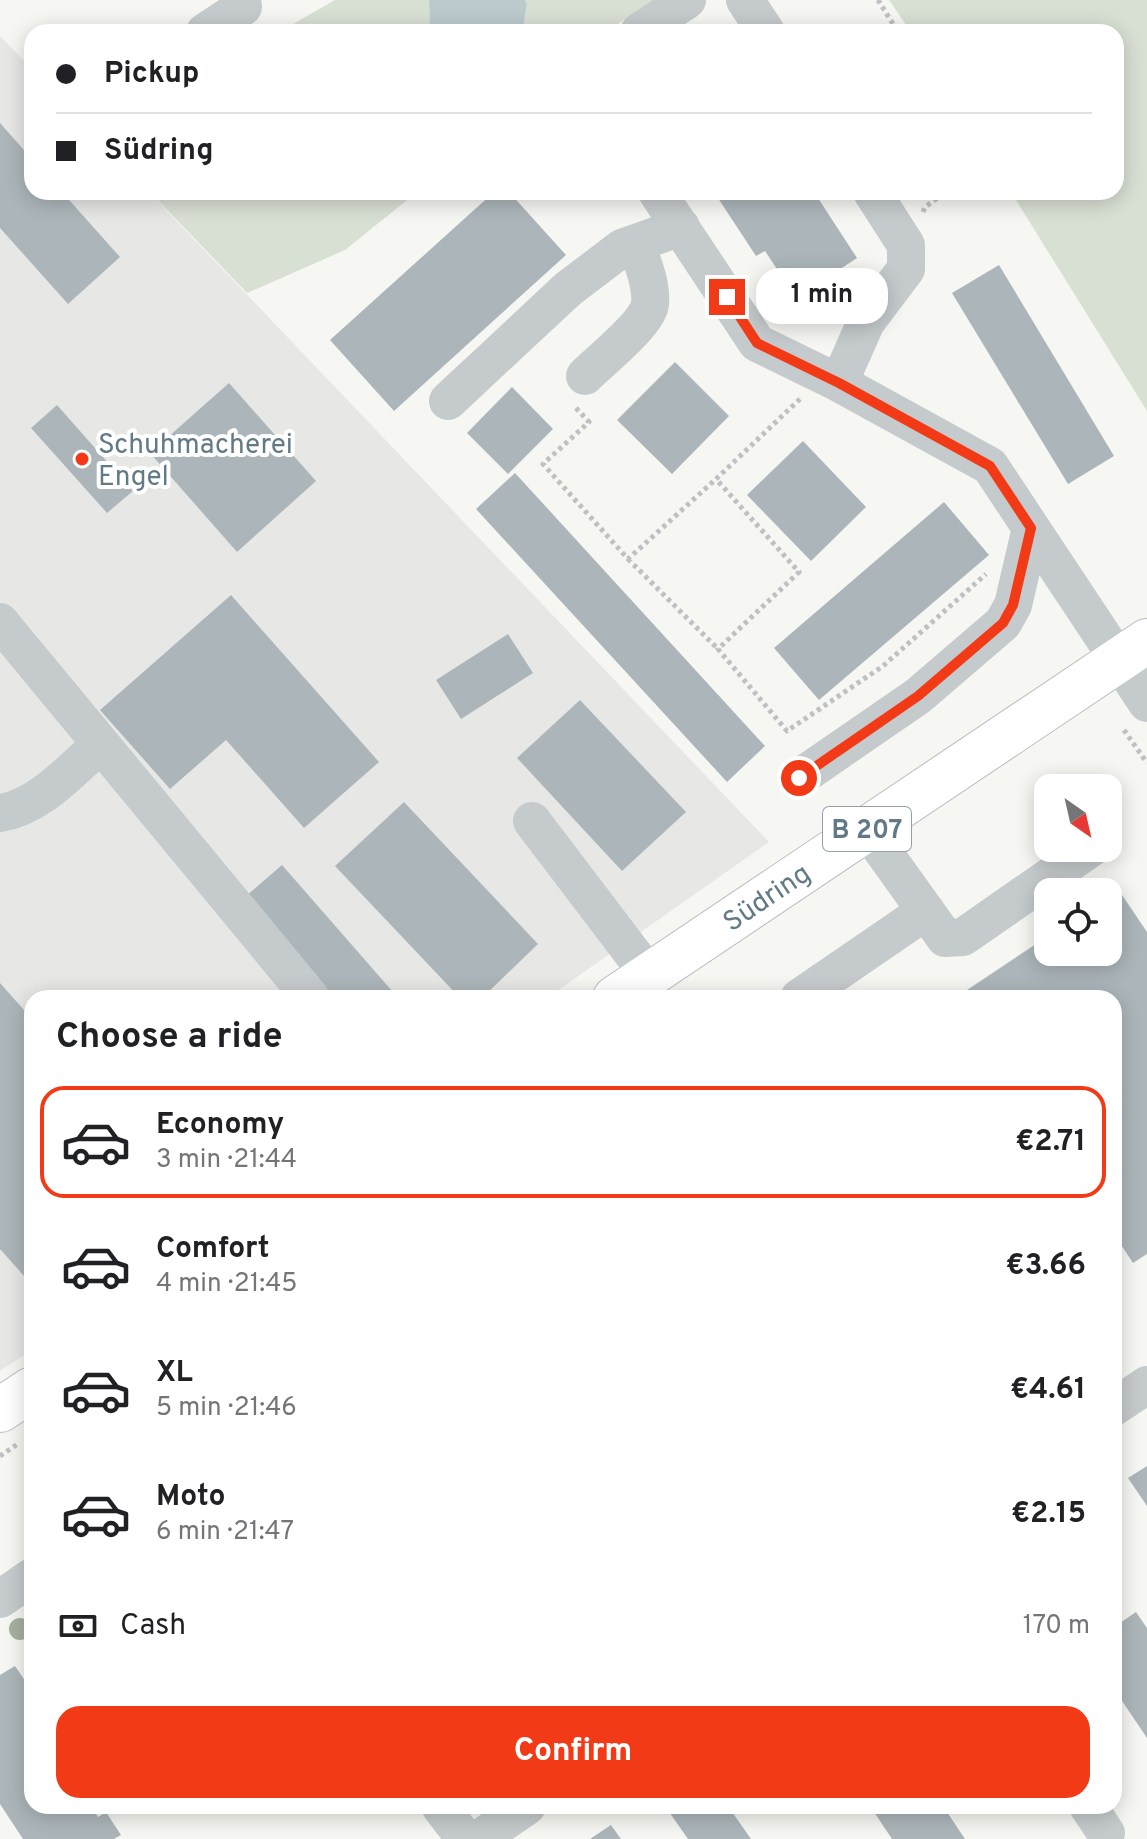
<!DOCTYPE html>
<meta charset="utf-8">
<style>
body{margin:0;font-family:Overpass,sans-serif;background:#f2f2f2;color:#202124;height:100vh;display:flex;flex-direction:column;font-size:30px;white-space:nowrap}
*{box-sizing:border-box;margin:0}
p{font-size:26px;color:#757577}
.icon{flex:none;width:44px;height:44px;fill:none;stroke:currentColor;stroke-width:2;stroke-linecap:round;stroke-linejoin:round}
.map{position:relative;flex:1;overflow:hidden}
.drawer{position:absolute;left:24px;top:990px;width:1098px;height:824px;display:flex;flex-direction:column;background:#fff;border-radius:24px;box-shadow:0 4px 20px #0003}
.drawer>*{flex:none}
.guide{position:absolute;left:24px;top:24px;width:1100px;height:176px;border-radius:24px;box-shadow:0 4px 20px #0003;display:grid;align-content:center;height:176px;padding:0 32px;background:#fff}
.needle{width:52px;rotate:146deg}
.fabs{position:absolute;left:1034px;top:774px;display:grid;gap:16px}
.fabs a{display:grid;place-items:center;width:88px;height:88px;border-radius:16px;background:#fff;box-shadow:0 4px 20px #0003;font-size:40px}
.end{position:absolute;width:36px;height:36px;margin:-18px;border:10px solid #f33a16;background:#fff;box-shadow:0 0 0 4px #fff}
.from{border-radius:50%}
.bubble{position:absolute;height:56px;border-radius:24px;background:#fff;box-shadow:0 4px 20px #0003;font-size:26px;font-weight:700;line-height:56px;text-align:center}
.guide b{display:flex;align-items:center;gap:28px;height:76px;font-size:30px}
.guide b+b{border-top:2px solid #e0e0e0}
.guide i{width:20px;height:20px;background:#202124}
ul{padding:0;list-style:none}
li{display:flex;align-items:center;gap:24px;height:112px;margin:0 16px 12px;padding:0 16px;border:4px solid transparent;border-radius:24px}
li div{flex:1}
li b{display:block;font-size:30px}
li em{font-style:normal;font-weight:700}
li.selected{border-color:#f33a16}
li>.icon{width:72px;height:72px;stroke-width:1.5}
h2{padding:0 32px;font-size:36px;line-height:96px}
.pay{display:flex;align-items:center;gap:20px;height:88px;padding:0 32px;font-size:30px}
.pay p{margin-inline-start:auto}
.button{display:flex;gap:16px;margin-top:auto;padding:16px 32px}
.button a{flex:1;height:92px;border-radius:24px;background:#f33a16;color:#fff;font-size:32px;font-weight:700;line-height:92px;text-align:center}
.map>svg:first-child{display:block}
.built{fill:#e7e8e6}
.green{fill:#d8dfd3}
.water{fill:#bccace}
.building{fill:#acb6ba}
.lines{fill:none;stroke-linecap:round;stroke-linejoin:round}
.major-casing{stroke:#b8bdc0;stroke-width:46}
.path{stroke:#bec1c3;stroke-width:5;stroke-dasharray:4 4;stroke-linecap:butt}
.minor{stroke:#c5cacc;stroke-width:38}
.major{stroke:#fff;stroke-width:44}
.tree{fill:#a6b1a1}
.route{stroke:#f33a16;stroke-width:10}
.poi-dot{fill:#f33a16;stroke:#fff;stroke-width:3}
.labels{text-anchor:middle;stroke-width:8;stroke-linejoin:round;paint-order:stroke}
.shield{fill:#fff;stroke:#91a1aa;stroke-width:2}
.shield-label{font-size:26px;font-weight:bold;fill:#627986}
.poi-label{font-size:28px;fill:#627986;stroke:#fff;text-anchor:start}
.street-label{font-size:28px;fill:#627986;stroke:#fff}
</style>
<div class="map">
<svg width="1147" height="1839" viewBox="0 0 1147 1839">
<rect width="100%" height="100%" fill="#f6f6f2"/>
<path class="built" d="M0,36L32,69V192H149L769,842L547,998H32V1350L0,1371Z"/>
<path class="green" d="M335,0H429L430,24L415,32H279Z
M525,0H655L605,32H545L523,30L527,4Z
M889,0H1147V411L1011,192H1116V32H911Z
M150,192H417L345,250L247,293Z"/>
<path class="water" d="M429,0H525L527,4L523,29L545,32H415L430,24Z"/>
<path class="building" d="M0,123L32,159V192H62L120,257L68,304L0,228Z
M494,192H509L566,255L394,411L330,340Z
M714,192H814L857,258L796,298L765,251L756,256Z
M999,265L1114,456L1068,484L952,293Z
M675,362L729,416L672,474L617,420Z
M229,383L316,481L237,552L150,453Z
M512,387L553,429L508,474L467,433Z
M57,405L133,491L107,513L31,428Z
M803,441L866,507L811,561L747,495Z
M515,473L765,746L727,782L476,509Z
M944,502L989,555L819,700L774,648Z
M231,595L379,762L304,828L226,740L170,789L100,710Z
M508,634L533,673L461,719L436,680Z
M580,700L686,812L622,871L517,758Z
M404,802L538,944L482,998H460L335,866Z
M282,865L393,992L386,998H321L238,903Z
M1118,889L1147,932V1254L1133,1263L1114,1234V998H955L1048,936V952H1108V896Z
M0,983L32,1019V1285L0,1249Z
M1147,1466V1506L1128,1478Z
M1136,1612L1147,1628V1738L1114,1689V1627Z
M15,1666L32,1691V1712L30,1713L32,1717V1806H91L98,1817L106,1812L121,1835L114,1839H23L0,1804V1675Z
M665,1806H728L751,1839H688Z
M870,1806H943L965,1839H892Z
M611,1825L621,1839H590Z"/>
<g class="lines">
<defs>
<g id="major">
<path id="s1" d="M615,998L1147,641"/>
<path d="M0,1410L32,1389"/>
</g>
</defs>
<use href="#major" class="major-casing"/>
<path class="path" d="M878,0L898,32
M923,212L925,207L946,192
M800,399L716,479L799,572L718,649L787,731L883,666L986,574
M576,408L589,422L543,464L628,559L716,479
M628,559L718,649
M1124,730L1147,763
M0,1456L19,1443"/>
<path class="minor" d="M745,0L766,32
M205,32L243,7L242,0
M639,32L687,0
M657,192L757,343L839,383L990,466L1147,703
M585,376C599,362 649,322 650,304C652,284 642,262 636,243
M839,383L866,322L906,269V245L872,192
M448,401L568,289L622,248L681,227
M0,622L311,998
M799,778L918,696L1003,623L1013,605L1031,528
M0,813C40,807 72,769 101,744
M532,821L649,975
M867,829L945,938L963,937L1091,848
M799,998L926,911
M1114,1407L1147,1385
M0,1599L32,1577
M440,1806L465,1839
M1088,1806L1106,1833
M479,1839L527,1806"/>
<use href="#major" class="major"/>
</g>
<circle class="tree" cx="20" cy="1629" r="11"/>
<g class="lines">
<path class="route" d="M727,297L757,343L839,383L990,466L1031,528L1013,605L1003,623L918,696L799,778"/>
</g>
<circle class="poi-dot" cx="82" cy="459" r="8"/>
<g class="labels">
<rect class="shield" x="823" y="807" width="88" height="44" rx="6"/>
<g class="shield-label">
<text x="867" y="838">B 207</text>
</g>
<g class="poi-label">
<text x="98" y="453">Schuhmacherei<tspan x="98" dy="32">Engel</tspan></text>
</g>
<g class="street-label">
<text dy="10" stroke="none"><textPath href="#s1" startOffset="182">Südring</textPath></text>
</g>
</g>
</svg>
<div class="fabs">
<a><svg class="needle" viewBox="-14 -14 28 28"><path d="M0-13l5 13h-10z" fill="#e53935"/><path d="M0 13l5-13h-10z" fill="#757577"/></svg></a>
<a><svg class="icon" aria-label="locate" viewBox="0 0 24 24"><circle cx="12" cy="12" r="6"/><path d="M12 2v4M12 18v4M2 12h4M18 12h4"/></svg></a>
</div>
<i class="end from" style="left:799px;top:778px"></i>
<i class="end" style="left:727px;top:297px"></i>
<div class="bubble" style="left:756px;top:268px;width:132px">1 min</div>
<div class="guide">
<b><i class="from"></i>Pickup</b>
<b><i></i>Südring</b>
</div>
<section class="drawer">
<h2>Choose a ride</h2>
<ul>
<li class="selected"><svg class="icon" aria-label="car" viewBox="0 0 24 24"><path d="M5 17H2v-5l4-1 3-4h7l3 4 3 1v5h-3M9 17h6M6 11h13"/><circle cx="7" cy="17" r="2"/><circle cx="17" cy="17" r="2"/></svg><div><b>Economy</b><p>3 min · 21:44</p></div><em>€2.71</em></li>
<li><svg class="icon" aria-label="car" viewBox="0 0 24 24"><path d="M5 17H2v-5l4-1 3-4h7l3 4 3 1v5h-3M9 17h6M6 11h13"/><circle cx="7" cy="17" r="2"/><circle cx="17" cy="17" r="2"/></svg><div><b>Comfort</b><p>4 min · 21:45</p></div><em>€3.66</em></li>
<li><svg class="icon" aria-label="car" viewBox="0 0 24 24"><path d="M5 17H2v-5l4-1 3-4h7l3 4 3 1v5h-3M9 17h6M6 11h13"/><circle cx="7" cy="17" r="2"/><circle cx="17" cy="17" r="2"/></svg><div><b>XL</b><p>5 min · 21:46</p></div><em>€4.61</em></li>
<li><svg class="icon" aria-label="car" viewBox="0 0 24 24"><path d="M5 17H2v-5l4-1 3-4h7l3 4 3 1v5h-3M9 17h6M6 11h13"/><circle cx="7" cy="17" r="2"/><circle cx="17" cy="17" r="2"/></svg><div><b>Moto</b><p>6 min · 21:47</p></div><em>€2.15</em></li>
</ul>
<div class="pay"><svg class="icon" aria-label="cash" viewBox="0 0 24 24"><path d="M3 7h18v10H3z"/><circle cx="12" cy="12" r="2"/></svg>Cash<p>170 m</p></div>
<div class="button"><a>Confirm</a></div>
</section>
</div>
